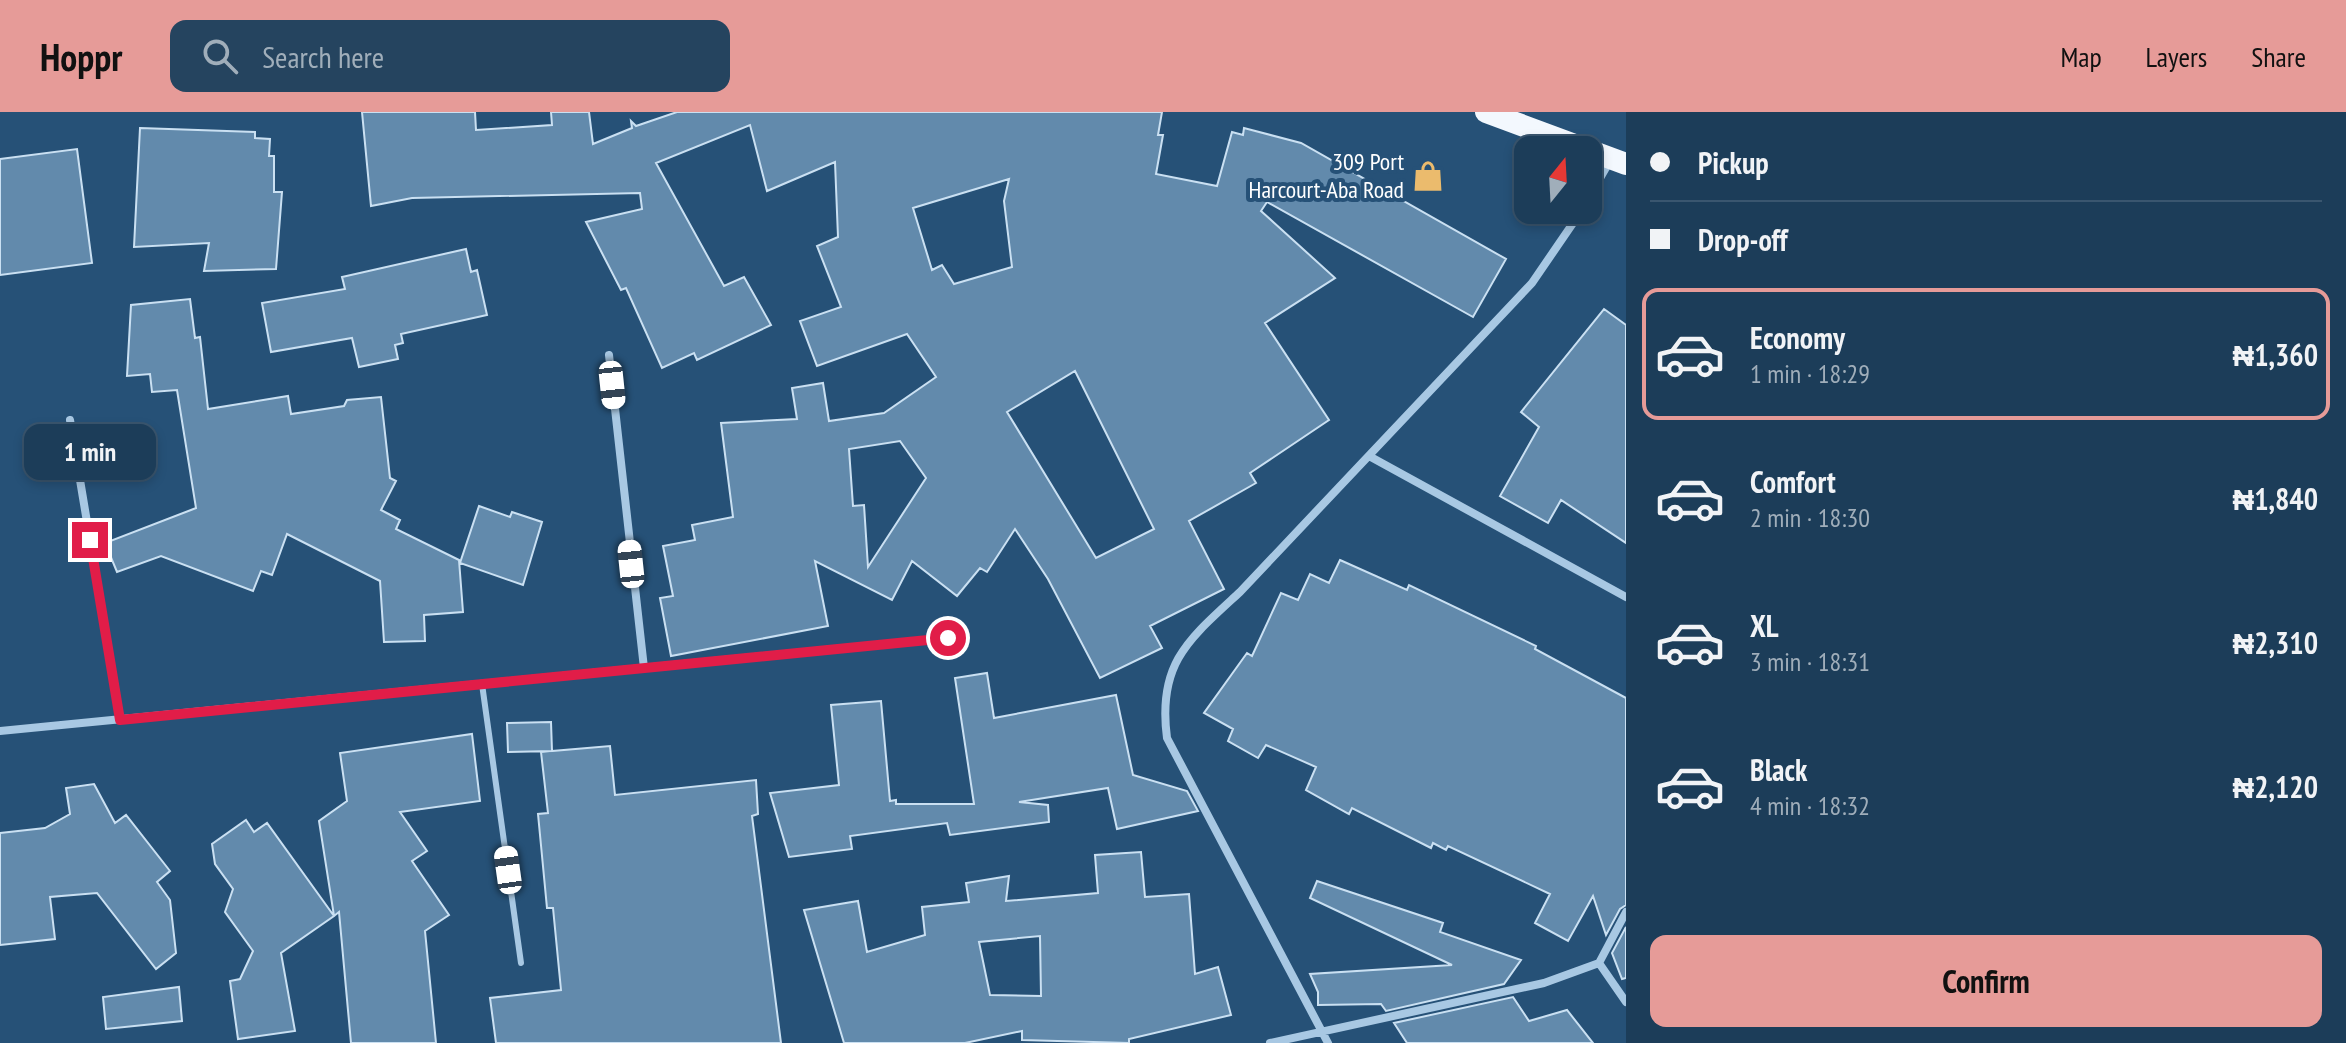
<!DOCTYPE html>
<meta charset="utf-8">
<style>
body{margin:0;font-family:"PT Sans Narrow",sans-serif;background:#25445f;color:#f1f3f6;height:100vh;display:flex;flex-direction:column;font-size:30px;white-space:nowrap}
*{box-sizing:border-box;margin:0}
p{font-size:26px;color:#a0aeba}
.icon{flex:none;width:44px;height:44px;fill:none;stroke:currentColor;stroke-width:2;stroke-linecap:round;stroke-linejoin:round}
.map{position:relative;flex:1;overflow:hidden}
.panel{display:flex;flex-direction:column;background:#1c3d59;width:720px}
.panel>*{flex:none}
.banner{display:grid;align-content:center;height:176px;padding:0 24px;background:#1c3d59}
.needle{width:52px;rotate:18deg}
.controls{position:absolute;left:1514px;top:24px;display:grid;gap:16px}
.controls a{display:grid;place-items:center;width:88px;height:88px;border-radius:16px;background:#1c3d59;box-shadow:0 4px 12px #0003,0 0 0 2px #3a566f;font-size:40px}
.end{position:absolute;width:36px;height:36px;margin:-18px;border:10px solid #e11d48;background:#fff;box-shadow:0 0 0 4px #fff}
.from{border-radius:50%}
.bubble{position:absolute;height:56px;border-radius:16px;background:#1c3d59;box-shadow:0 4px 12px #0003,0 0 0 2px #3a566f;font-size:26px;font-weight:700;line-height:56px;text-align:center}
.car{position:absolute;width:24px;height:48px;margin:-24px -12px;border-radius:10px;box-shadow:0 0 6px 2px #0007;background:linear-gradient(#fff 24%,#345 0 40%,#fff 0 76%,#345 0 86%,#fff 0)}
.banner b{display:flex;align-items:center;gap:28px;height:76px;font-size:30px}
.banner b+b{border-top:2px solid #3a566f}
.banner i{width:20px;height:20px;background:#f1f3f6}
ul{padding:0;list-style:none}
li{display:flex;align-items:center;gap:24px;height:132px;margin:0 16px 12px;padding:0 8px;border:4px solid transparent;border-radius:16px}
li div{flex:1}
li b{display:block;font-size:30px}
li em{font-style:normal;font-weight:700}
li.active{border-color:#e69b98}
li>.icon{width:72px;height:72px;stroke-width:1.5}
.button{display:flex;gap:16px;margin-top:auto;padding:16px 24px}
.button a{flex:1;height:92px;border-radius:16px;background:#e69b98;color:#111;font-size:32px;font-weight:700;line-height:92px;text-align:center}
header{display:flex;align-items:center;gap:48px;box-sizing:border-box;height:112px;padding:0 40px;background:#e69b98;color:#111}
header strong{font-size:38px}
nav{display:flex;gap:44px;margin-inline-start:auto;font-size:28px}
.search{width:560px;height:72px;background:#25445f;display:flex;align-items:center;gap:20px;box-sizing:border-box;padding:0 28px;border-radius:16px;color:#a0aeba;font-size:30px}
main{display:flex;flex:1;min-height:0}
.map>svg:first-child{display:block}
.building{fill:#628aac;stroke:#cae0f2;stroke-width:2;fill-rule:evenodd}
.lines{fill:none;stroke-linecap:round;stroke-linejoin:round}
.service{stroke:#a8c8e3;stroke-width:6}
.minor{stroke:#a8c8e3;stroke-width:8}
.trunk{stroke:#f3f8fe;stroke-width:22}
.route{stroke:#e11d48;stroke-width:10}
.labels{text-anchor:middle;stroke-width:8;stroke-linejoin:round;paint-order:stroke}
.poi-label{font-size:24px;fill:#fff;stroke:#265177;text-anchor:end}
</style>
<header>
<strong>Hoppr</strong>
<div class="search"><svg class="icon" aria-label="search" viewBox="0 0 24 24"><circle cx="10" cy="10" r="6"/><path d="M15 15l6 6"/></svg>Search here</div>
<nav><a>Map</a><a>Layers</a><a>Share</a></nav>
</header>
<main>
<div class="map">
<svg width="1626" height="931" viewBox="0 0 1626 931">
<rect width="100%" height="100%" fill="#265177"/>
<path class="building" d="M362,0H475L476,18L552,13L551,0H589L593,32L632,16L631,9L636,14L677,0H1162L1158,23H1163L1156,62L1217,74L1232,20L1243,23L1244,16L1301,31L1506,147L1473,205L1267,90L1261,99L1335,166L1265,211L1329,308L1250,361L1256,371L1189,409L1224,477L1150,514L1162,536L1100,566L1048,467L1015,417L987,460L980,456L957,484L912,449L892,488L815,449L828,514L671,544L660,486L673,484L663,434L695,428L692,413L733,405L721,311L797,307L792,276L823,271L829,309L884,301L936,265L907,222L817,254L800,209L841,195L817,134L838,125L835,50L767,79L750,13L656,51L724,174L744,165L771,213L697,248L694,241L662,256L626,176L621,178L586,110L642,97L640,81L412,86L371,94ZM1009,67L1004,89L1012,155L954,172L942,153L932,158L913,96ZM1075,259L1154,417L1096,446L1007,300ZM900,329L926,366L868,455L864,393L853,394L849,337Z
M140,16L255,20V26L270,27L269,44H274V80H282L276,157L204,159L209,131L134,135Z
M77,37L92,151L0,163V47Z
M466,137L471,160L477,158L487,203L401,222L403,231L395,233L398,247L359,255L352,226L271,240L262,191L345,177L342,165Z
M190,187L195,226L200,225L208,297L288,284L291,302L344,294L347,288L381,285L390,366L396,369L381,398L400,408L396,417L459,448L463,500L424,503L425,529L384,530L380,469L287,422L272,463L261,459L253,479L161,444L117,460L105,431L196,396L177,278L152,280L150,262L127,264L131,193Z
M1604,197L1626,213V431L1561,388L1548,411L1500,384L1539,315L1521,300Z
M479,394L510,405L512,400L542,410L523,473L460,451Z
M1340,448L1407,478L1409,473L1536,534L1535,537L1626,586V793L1620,797L1606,823L1593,784L1568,829L1535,811L1550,782L1448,734L1446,738L1433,731L1431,736L1352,696L1349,702L1306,678L1316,655L1266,633L1258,646L1228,629L1233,617L1204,601L1247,541L1252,544L1281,481L1298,488L1310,462L1329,471Z
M987,561L994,606L1116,583L1133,663L1187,679L1198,699L1117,717L1108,676L1019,690L1048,693L1049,710L950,723L947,711L850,724L852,737L789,745L770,681L839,673L831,593L881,589L890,689L896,688V692H974L955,566Z
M551,610L552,639L508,640L507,611Z
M472,622L480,689L400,700L427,739L412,749L449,803L425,819L436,931H351L339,800L334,804L319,709L347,689L340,641Z
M610,634L615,683L756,668L758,702L752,704L781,931H496L490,886L561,878L553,796H547L538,702L548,701L541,640Z
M94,672L115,711L126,703L170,759L157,770L170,788L176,841L156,857L97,781L50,785L55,827L0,833V721L45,716L70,702L66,676Z
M246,708L254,720L267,711L334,804L281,841L295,919L238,927L230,869L240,867L253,839L225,800L233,777L215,752L212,732Z
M1141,740L1145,785L1189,782L1195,862L1218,855L1231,903L1129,927V931L1022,928V919L965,931H844L804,798L858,789L867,840L925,823L922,795L969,790L966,771L1009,764L1006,789L1098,781L1095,743ZM1040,824L1041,884L990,883L979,830Z
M1317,769L1443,811L1440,820L1521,848L1504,872L1386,899L1381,892L1318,893V880L1310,862L1452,853L1310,786Z
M1626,815V866L1622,867L1612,841Z
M179,875L182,909L106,917L103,885Z
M1513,885L1529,909L1567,898L1593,931H1407L1394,911Z"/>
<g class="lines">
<path class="service" d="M482,572L521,851"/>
<path class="minor" d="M1588,87L1611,47
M609,243L644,556
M70,308L120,608
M1369,344L1626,485
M0,619L948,526
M1599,851L1626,890
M1270,931L1544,871L1599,851L1626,800
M1328,931L1167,626C1157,551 1189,527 1240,480L1532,171L1582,98"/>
<path class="trunk" d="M1486,0L1626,52"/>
</g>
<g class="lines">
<path class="route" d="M90,428L120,608L948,526"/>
</g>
<defs>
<symbol id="shop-bare" viewBox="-9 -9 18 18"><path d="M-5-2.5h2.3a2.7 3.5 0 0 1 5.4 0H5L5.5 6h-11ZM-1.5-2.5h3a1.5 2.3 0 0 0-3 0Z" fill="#ebbb6d" stroke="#265177" stroke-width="2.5" paint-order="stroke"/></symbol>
</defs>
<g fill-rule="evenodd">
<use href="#shop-bare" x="1406" y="42" width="44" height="44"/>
</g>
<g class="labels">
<g class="poi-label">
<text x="1404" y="58">309 Port<tspan x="1404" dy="28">Harcourt-Aba Road</tspan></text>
</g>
</g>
</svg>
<div class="controls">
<a><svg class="needle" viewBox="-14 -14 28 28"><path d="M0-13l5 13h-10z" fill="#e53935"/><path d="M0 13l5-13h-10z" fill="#a0aeba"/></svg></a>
</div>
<i class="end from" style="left:948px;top:526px"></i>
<i class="end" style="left:90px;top:428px"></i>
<div class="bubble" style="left:24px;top:312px;width:132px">1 min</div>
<i class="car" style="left:612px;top:273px;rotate:174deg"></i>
<i class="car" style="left:631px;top:452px;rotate:354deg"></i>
<i class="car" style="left:508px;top:758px;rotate:352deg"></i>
</div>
<section class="panel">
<div class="banner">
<b><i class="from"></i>Pickup</b>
<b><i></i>Drop-off</b>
</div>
<ul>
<li class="active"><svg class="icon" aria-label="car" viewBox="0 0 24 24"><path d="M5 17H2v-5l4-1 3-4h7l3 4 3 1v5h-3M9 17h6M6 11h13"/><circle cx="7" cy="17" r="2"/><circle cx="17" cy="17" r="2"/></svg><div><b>Economy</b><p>1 min · 18:29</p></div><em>₦1,360</em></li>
<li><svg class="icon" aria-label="car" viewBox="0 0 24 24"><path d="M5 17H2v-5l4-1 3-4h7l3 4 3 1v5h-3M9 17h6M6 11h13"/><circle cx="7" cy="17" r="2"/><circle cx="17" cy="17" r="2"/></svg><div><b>Comfort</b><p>2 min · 18:30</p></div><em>₦1,840</em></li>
<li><svg class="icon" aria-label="car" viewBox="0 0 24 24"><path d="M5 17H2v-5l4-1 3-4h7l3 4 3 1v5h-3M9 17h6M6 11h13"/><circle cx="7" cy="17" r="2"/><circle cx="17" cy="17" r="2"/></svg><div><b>XL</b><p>3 min · 18:31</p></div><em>₦2,310</em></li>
<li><svg class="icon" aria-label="car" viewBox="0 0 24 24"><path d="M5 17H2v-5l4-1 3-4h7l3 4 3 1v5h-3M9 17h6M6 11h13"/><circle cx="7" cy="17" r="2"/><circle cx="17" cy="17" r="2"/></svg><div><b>Black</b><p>4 min · 18:32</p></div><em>₦2,120</em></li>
</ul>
<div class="button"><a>Confirm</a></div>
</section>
</main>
